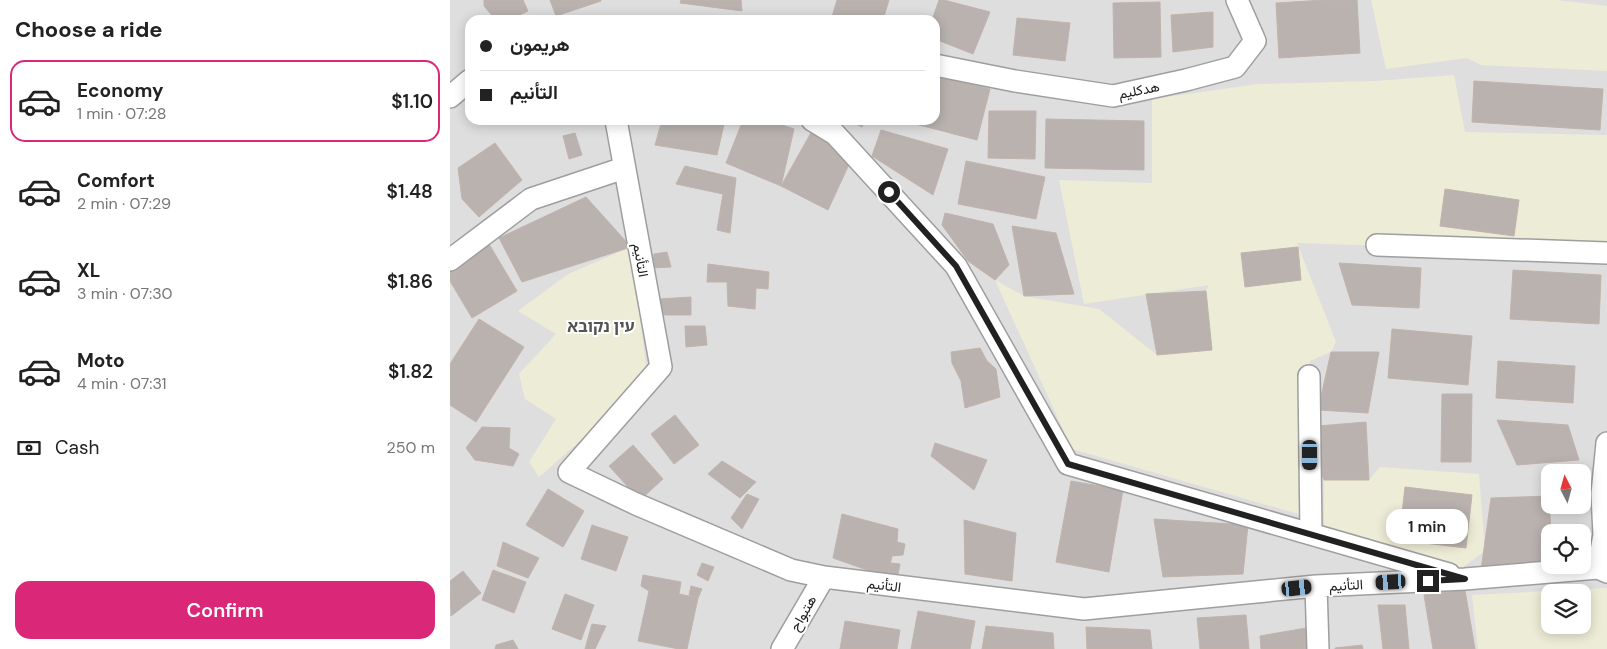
<!DOCTYPE html>
<meta charset="utf-8">
<style>
body{margin:0;font-family:"DM Sans",Vazirmatn,"Noto Sans Hebrew",sans-serif;background:#f2f2f2;color:#222;height:100vh;display:flex;flex-direction:column;font-size:19px;white-space:nowrap}
*{box-sizing:border-box;margin:0}
p{font-size:16px;color:#767676}
.icon{flex:none;width:28px;height:28px;fill:none;stroke:currentColor;stroke-width:2;stroke-linecap:round;stroke-linejoin:round}
.map{position:relative;flex:1;overflow:hidden}
.side{display:flex;flex-direction:column;background:#fff;width:450px}
.side>*{flex:none}
.banner{position:absolute;left:15px;top:15px;width:475px;height:110px;border-radius:15px;box-shadow:0 2px 12px #0003;display:grid;align-content:center;height:110px;padding:0 15px;background:#fff}
.needle{width:32px;rotate:354deg}
.controls{position:absolute;left:1091px;top:464px;display:grid;gap:10px}
.controls a{display:grid;place-items:center;width:50px;height:50px;border-radius:10px;background:#fff;box-shadow:0 2px 12px #0003;font-size:25px}
.end{position:absolute;width:22px;height:22px;margin:-11px;border:6px solid #212121;background:#fff;box-shadow:0 0 0 2px #fff}
.from{border-radius:50%}
.bubble{position:absolute;height:35px;border-radius:15px;background:#fff;box-shadow:0 2px 12px #0003;font-size:16px;font-weight:600;line-height:35px;text-align:center}
.car{position:absolute;width:15px;height:30px;margin:-15px -8px;border-radius:6px;box-shadow:0 0 4px 1px #0007;background:linear-gradient(#222 24%,#8ab4d8 0 40%,#222 0 76%,#8ab4d8 0 86%,#222 0)}
.banner b{display:flex;align-items:center;gap:18px;height:48px;font-size:19px}
.banner b+b{border-top:1px solid #e0e0e0}
.banner i{width:12px;height:12px;background:#222}
ul{padding:0;list-style:none}
li{display:flex;align-items:center;gap:15px;height:82px;margin:0 10px 8px;padding:0 5px;border:2px solid transparent;border-radius:15px}
li div{flex:1}
li b{display:block;font-size:19px}
li em{font-style:normal;font-weight:600}
li.on{border-color:#db2777}
li>.icon{width:45px;height:45px;stroke-width:1.5}
h2{padding:0 15px;font-size:22px;line-height:60px}
.pay{display:flex;align-items:center;gap:12px;height:55px;padding:0 15px;font-size:19px}
.pay p{margin-inline-start:auto}
.button{display:flex;gap:10px;margin-top:auto;padding:10px 15px}
.button a{flex:1;height:58px;border-radius:15px;background:#db2777;color:#fff;font-size:20px;font-weight:600;line-height:58px;text-align:center}
main{display:flex;flex:1;min-height:0}
.map>svg:first-child{display:block}
.residential{fill:#dfdede;fill-rule:evenodd}
.farmland{fill:#edecd6;fill-rule:evenodd}
.building{fill:#b9b2af;stroke:#c1b3ac}
.lines{fill:none;stroke-linecap:round;stroke-linejoin:round}
.minor-casing{stroke:#9e9e9e;stroke-width:24}
.minor{stroke:#fff;stroke-width:21}
.route{stroke:#212121;stroke-width:6}
.labels{text-anchor:middle;stroke-width:4;stroke-linejoin:round;paint-order:stroke}
.street-label{font-size:14px;fill:#212121;stroke:#fff}
.quarter-label{font-size:16px;font-weight:bold;fill:#545454;stroke:#fff}
</style>
<main>
<section class="side">
<h2>Choose a ride</h2>
<ul>
<li class="on"><svg class="icon" aria-label="car" viewBox="0 0 24 24"><path d="M5 17H2v-5l4-1 3-4h7l3 4 3 1v5h-3M9 17h6M6 11h13"/><circle cx="7" cy="17" r="2"/><circle cx="17" cy="17" r="2"/></svg><div><b>Economy</b><p>1 min · 07:28</p></div><em>$1.10</em></li>
<li><svg class="icon" aria-label="car" viewBox="0 0 24 24"><path d="M5 17H2v-5l4-1 3-4h7l3 4 3 1v5h-3M9 17h6M6 11h13"/><circle cx="7" cy="17" r="2"/><circle cx="17" cy="17" r="2"/></svg><div><b>Comfort</b><p>2 min · 07:29</p></div><em>$1.48</em></li>
<li><svg class="icon" aria-label="car" viewBox="0 0 24 24"><path d="M5 17H2v-5l4-1 3-4h7l3 4 3 1v5h-3M9 17h6M6 11h13"/><circle cx="7" cy="17" r="2"/><circle cx="17" cy="17" r="2"/></svg><div><b>XL</b><p>3 min · 07:30</p></div><em>$1.86</em></li>
<li><svg class="icon" aria-label="car" viewBox="0 0 24 24"><path d="M5 17H2v-5l4-1 3-4h7l3 4 3 1v5h-3M9 17h6M6 11h13"/><circle cx="7" cy="17" r="2"/><circle cx="17" cy="17" r="2"/></svg><div><b>Moto</b><p>4 min · 07:31</p></div><em>$1.82</em></li>
</ul>
<div class="pay"><svg class="icon" aria-label="cash" viewBox="0 0 24 24"><path d="M3 7h18v10H3z"/><circle cx="12" cy="12" r="2"/></svg>Cash<p>250 m</p></div>
<div class="button"><a>Confirm</a></div>
</section>
<div class="map">
<svg width="1157" height="649" viewBox="0 0 1157 649">
<rect width="100%" height="100%" fill="#f0ede9"/>
<path class="residential" d="M0,0H1157V649H0ZM20,20H485V120H20ZM1100,472H1132V505H1100ZM1100,532H1132V565H1100ZM1100,592H1132V625H1100Z"/>
<path class="farmland" d="M921,0H1106L1157,6V71L1031,65L1017,58L936,69Z
M1004,75L1015,132L1157,135V253L847,243L886,342L881,352L860,361L852,515L622,449L545,280L574,296L649,309L707,355L761,350L756,291L759,285L634,304L609,180L702,183V99L808,84L926,81Z
M181,247L198,381L89,477L79,462L106,419L75,399L69,374L106,334L68,311L118,274Z
M930,467L1029,474L1035,551L1002,575L874,538V480H919Z
M1157,588V649H1028L1022,595ZM1132,592V625H1100V592Z"/>
<path class="building" d="M34,0H73L78,11L59,20H46L34,6Z
M100,0H151V1L106,16Z
M231,0H291L292,11L230,3Z
M387,0H439L433,20H381Z
M489,0H494L540,12L523,54L485,39V20H482Z
M874,0H907L910,53L829,58L826,3Z
M710,2L711,57L664,58L663,3Z
M763,12V47L723,52L721,15Z
M567,18L620,23L615,61L563,55Z
M485,75L540,89L527,140L450,120H485Z
M1024,81L1153,89L1150,130L1022,122Z
M539,111H586L585,159L538,158Z
M596,119L694,121V170L595,168Z
M212,120H275L267,155L205,145Z
M293,120H318L344,129L331,186L276,163Z
M398,120H415L412,127Z
M431,130L498,149L483,195L422,156Z
M362,131L401,160L378,210L331,186Z
M125,133L132,155L119,159L113,136Z
M45,143L72,180L29,217L12,199L8,168Z
M516,161L595,177L586,219L508,204Z
M235,166L286,178L280,233L267,230L273,194L226,184Z
M995,189L1069,200L1064,236L990,226Z
M136,197L181,247L72,282L49,238Z
M495,213L543,224L559,265L545,280L518,261L492,225Z
M562,226L606,233L624,294L574,296Z
M39,244L67,291L22,318L0,281V267Z
M848,247L851,280L795,287L791,253Z
M217,252L221,267L203,268L204,254Z
M889,263L971,268L969,308L902,305Z
M258,264L319,272L318,289L306,288L305,309L278,306L277,282H257Z
M1063,270L1151,275L1149,324L1060,319Z
M756,291L762,350L707,355L696,294Z
M241,297V315H211L209,299Z
M29,319L74,347L26,422L0,405V364Z
M235,326H255L257,345L236,347Z
M942,329L1022,336L1018,385L938,378Z
M530,348L537,361L546,369L550,397L515,408L511,381L502,363L501,352Z
M881,352H929L918,413L868,410Z
M1048,361L1125,366L1123,403L1046,398Z
M992,394H1022L1021,462H991Z
M225,415L249,445L224,464L201,434Z
M1047,420L1118,425L1129,460L1067,465Z
M916,422L919,480H874L872,475L868,426Z
M32,427L60,428L59,448L69,454L63,466L25,460L16,448Z
M485,443L537,460L524,490L481,456Z
M183,445L213,479L190,500L159,466Z
M272,461L306,482L290,498L258,474Z
M621,481L673,490L659,572L606,562Z
M955,487L1022,495L1016,548L949,540Z
M98,489L134,511L113,547L76,525Z
M297,494L309,499L292,529L281,518Z
M1099,496L1101,532H1100V563L1031,570L1041,498Z
M392,514L448,529L447,542L455,544L453,555L442,556L437,577L383,558Z
M704,519L798,525L793,574L713,577Z
M514,520L566,533L562,581L515,574Z
M142,525L178,537L166,571L131,559Z
M53,542L89,558L78,578L47,566Z
M252,563L264,567L258,581L247,575Z
M441,563L450,564L446,586L437,577Z
M43,570L76,582L64,613L32,600Z
M13,571L31,593L1,616L0,581Z
M193,575L231,582L229,594L248,598L237,649H229L188,641L199,591L191,586Z
M241,586L252,589L248,598L239,595Z
M1015,590L1025,649H983L974,595Z
M115,594L144,605L131,640L102,629Z
M928,605H955L959,649H933Z
M468,611L525,621L520,649H461Z
M796,615L799,649H750L747,618Z
M395,621L450,630L447,649H390Z
M142,624L156,626L145,649H135Z
M536,626L603,633L604,649H532Z
M636,627L700,630L702,649H637Z
M856,628V649H811L810,636Z
M63,640L68,649H45L46,645Z
M912,645L913,649H885V648Z"/>
<g class="lines">
<defs>
<path id="minor" d="M485,65L565,81L663,96L736,80L785,67L805,41L787,0
M0,97L20,80
M166,120L211,367L119,472L186,504L341,570L374,577L634,609L866,586L1015,579L1148,568L1157,572
M362,120L385,134L506,266L618,464L999,574
M927,245L1157,253
M0,260L81,199L174,168
M859,376L861,534
M1148,568L1154,535L1152,494L1157,443
M866,586L868,649
M332,649L374,577"/>
</defs>
<use href="#minor" class="minor-casing"/>
<use href="#minor" class="minor"/>
</g>
<g class="lines">
<path class="route" d="M439,192L506,266L618,464L1015,579L978,581"/>
</g>
<g class="labels">
<g class="street-label">
<text transform="translate(689 90) rotate(-11)" y="5">هدكليم</text>
<text transform="translate(191 260) rotate(80)" y="5">التأنيم</text>
<text transform="translate(434 585) rotate(7)" y="5">التأنيم</text>
<text transform="translate(896 585) rotate(-3)" y="5">التأنيم</text>
<text transform="translate(353 613) rotate(-60)" y="5">هتبواح</text>
</g>
<g class="quarter-label">
<text x="151" y="332">עין נקובא</text>
</g>
</g>
</svg>
<div class="controls">
<a><svg class="needle" viewBox="-14 -14 28 28"><path d="M0-13l5 13h-10z" fill="#e53935"/><path d="M0 13l5-13h-10z" fill="#767676"/></svg></a>
<a><svg class="icon" aria-label="locate" viewBox="0 0 24 24"><circle cx="12" cy="12" r="6"/><path d="M12 2v4M12 18v4M2 12h4M18 12h4"/></svg></a>
<a><svg class="icon" aria-label="layers" viewBox="0 0 24 24"><path d="M12 4l9 5-9 5-9-5zM3 14l9 5 9-5"/></svg></a>
</div>
<i class="end from" style="left:439px;top:192px"></i>
<i class="end" style="left:978px;top:581px"></i>
<div class="bubble" style="left:936px;top:509px;width:82px">1 min</div>
<i class="car" style="left:860px;top:455px;rotate:180deg"></i>
<i class="car" style="left:941px;top:582px;rotate:267deg"></i>
<i class="car" style="left:847px;top:588px;rotate:84deg"></i>
<div class="banner">
<b><i class="from"></i>هريمون</b>
<b><i></i>التأنيم</b>
</div>
</div>
</main>
